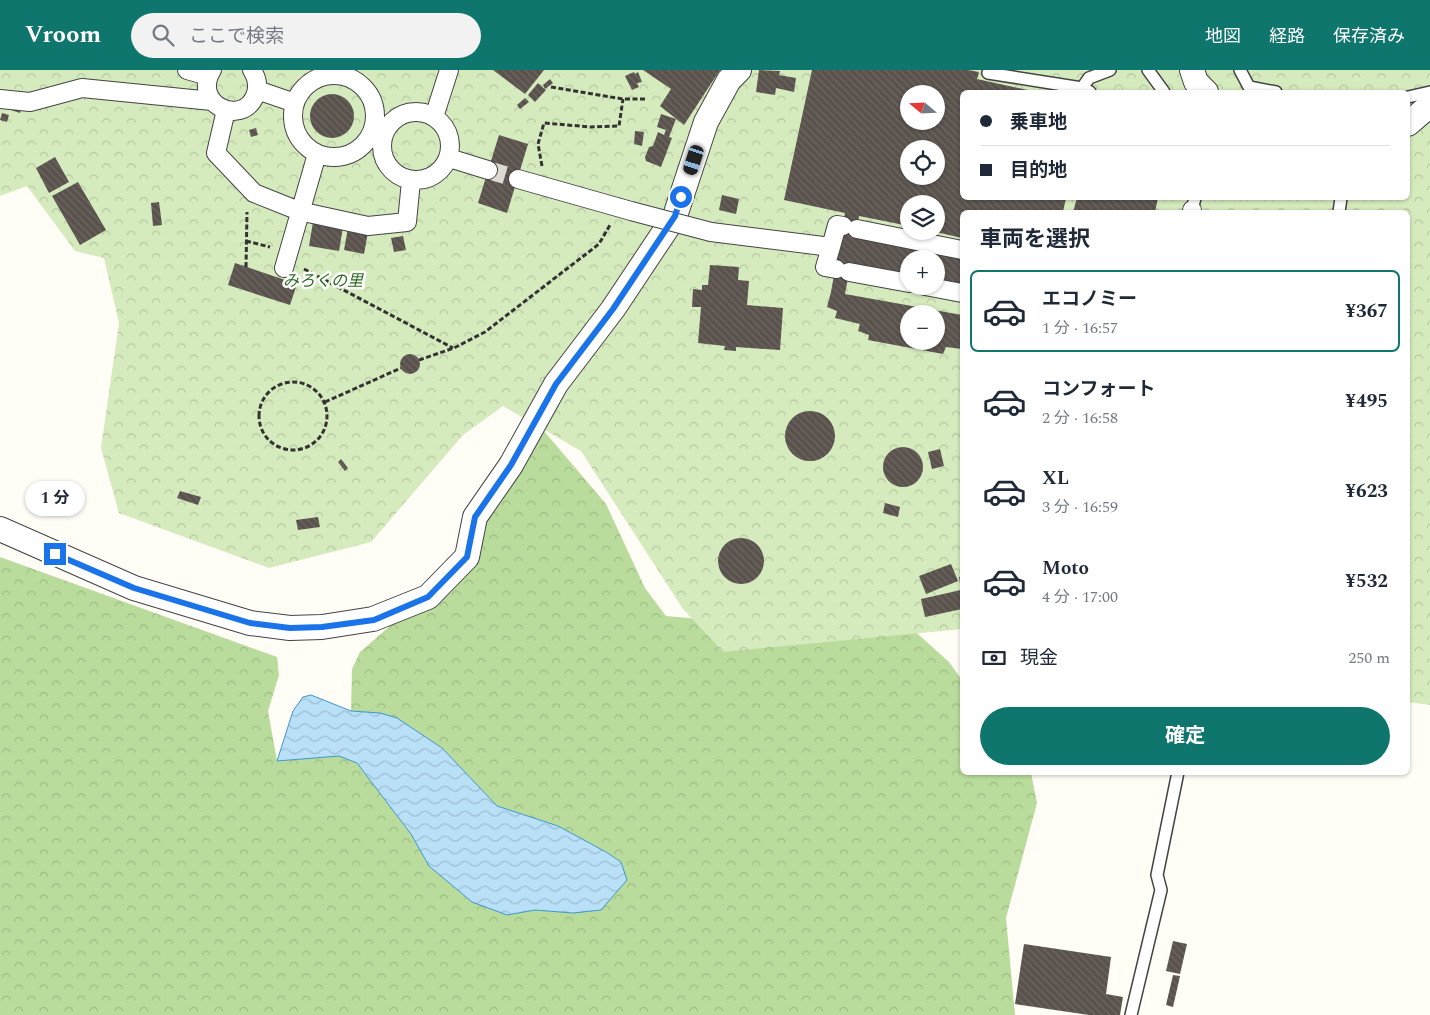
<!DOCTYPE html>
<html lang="ja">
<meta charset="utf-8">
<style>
body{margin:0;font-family:Spectral,"Noto Sans JP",serif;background:#f2f2f3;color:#1f2937;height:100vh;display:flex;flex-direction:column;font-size:19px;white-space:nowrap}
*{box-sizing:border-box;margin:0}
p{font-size:16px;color:#747a83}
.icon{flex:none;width:28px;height:28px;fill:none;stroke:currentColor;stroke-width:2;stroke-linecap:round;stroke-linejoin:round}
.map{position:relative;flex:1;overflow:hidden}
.panel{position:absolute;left:960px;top:140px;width:450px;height:565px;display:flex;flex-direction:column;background:#fff;border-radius:8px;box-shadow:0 1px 4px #0004}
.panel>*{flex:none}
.banner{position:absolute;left:960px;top:20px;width:450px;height:110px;border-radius:8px;box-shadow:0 1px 4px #0004;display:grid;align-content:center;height:110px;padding:0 20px;background:#fff}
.needle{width:32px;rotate:289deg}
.tools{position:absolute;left:900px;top:15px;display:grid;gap:10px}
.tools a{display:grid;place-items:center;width:45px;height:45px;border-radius:50%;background:#fff;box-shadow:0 1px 4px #0004;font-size:25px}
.end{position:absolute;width:22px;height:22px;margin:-11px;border:6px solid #1a73e8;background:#fff;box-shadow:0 0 0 2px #fff}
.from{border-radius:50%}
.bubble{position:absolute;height:35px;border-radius:18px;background:#fff;box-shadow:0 1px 4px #0004;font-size:16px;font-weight:700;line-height:35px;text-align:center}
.car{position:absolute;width:15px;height:30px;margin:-15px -8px;border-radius:6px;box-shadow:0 0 4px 1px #0007;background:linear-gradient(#222 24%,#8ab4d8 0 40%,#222 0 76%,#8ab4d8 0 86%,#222 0)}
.banner b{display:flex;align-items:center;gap:18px;height:48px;font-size:19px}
.banner b+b{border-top:1px solid #e0e1e3}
.banner i{width:12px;height:12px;background:#1f2937}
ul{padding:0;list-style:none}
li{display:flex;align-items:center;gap:15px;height:82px;margin:0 10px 8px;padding:0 10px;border:2px solid transparent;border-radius:8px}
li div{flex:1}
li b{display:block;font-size:19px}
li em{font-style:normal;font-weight:700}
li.on{border-color:#0f766e}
li>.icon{width:45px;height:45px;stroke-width:1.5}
h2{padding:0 20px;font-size:22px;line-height:60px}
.pay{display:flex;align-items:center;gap:12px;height:55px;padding:0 20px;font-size:19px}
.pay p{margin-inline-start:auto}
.primary-button{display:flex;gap:10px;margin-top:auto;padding:10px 20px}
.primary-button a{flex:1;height:58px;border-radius:30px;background:#0f766e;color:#fff;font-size:20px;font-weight:700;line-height:58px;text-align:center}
header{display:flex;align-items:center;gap:30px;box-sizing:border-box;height:70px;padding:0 25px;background:#0f766e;color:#fff}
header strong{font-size:24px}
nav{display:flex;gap:28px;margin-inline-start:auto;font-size:18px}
.search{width:350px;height:45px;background:#f2f2f3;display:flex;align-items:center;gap:12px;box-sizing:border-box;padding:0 18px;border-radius:28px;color:#747a83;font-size:19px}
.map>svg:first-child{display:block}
.forest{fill:url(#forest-crowns)}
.park{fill:url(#park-crowns);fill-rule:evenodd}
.water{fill:url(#water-waves);stroke:#3f96cf}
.building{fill:url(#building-back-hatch);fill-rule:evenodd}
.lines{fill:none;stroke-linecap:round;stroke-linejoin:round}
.pedestrian-tunnel{stroke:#dbdad3;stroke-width:18;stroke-dasharray:18 9;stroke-linecap:butt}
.service-casing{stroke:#444;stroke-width:14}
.pedestrian-casing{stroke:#444;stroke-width:20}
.minor-casing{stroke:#444;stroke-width:26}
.path{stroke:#333;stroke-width:3;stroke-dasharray:5 2.5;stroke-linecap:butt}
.service{stroke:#fff;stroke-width:11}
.pedestrian{stroke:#fff;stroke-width:18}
.minor{stroke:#fff;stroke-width:24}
.pedestrian-bridge-casing{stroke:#444;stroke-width:20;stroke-linecap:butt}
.pedestrian-bridge{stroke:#fff;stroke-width:18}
.route{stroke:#1a73e8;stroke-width:6}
.labels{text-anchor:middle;stroke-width:5;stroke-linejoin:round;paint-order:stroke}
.park-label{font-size:16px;font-style:italic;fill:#2f6b1f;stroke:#fff}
</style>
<header>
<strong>Vroom</strong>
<div class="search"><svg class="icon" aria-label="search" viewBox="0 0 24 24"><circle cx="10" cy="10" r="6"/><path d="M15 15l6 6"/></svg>ここで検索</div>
<nav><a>地図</a><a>経路</a><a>保存済み</a></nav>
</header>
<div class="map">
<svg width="1430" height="945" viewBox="0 0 1430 945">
<defs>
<pattern id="forest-crowns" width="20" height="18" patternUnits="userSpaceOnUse" patternTransform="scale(1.25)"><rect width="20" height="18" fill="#b9dc9c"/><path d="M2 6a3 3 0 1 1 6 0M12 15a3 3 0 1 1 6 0" fill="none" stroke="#9ebc85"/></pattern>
<pattern id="park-crowns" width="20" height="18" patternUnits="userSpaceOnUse" patternTransform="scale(1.25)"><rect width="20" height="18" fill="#d5ebbd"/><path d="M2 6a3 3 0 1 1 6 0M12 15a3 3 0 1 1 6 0" fill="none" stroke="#b6c8a1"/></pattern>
<pattern id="water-waves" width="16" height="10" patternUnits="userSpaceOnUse" patternTransform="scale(1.25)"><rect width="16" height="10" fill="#b9e0f7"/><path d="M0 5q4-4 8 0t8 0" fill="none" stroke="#9ebfd3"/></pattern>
<pattern id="building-back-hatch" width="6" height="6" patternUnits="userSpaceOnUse" patternTransform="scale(1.25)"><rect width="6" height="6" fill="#5a524d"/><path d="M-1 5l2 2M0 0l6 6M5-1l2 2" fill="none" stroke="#6d6662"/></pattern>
</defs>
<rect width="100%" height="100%" fill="#fffdf5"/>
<path class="forest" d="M544,361L606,434L645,518L666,546L763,555L909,556L949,592L962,610V702L1031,703L1037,733L1006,848L1015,945H0V487L277,587L279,605L268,641L277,691L339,686L357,693L411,764L429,796L507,845L535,840L573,843L626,810L621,792L606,782L558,756L497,736L442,678L380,643L351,641L352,599L360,582L390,556L473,462Z"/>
<path class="park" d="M0,0H1430V635L1408,632V142H962V559L723,582L683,539L581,381L503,336L463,365L371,472L269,498L119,443L101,378L119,253L104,188L75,181L27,116L0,126ZM962,22H1408V128H962ZM909,24H936V51H909ZM909,79H936V106H909ZM909,134H936V161H909ZM909,189H936V216H909ZM909,244H936V271H909Z"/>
<path class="water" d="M311,625L351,641L380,643L397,648L442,678L497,736L558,756L606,782L621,792L627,810L601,840L573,843L535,840L507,845L472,832L429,796L411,764L357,693L339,686L277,691L293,641L303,627Z"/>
<path class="building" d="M493,0H544L525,24Z
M643,0H720L684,55L660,36L671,19Z
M759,0L780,1L779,5L796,8L794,22L776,18L775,25L756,22Z
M812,0H968L979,2L977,9L1037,22H962V128H1066L1063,142H962V168L936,162V134H909V156L859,146L856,166L962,186V219L936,213V189H909V208L850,197L845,224L962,245V279L946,277L943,284L868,270L869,265L858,261L860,254L835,248L837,241L827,237L831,222L845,143L784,130ZM909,24H936V51H909ZM909,79H936V106H909ZM909,244H936V271H909Z
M634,2L635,4L638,2L642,12L637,13L639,17L632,20L625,6Z
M550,9L553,13L545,19L543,15Z
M538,13L546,20L535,32L528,25Z
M310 46a22 22 0 1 1 44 0a22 22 0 1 1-44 0Z
M525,28L529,32L520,39L517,35Z
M22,36L20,43L5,38Z
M2,43L9,45L7,52L0,50Z
M661,44L676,49L669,67L672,68L661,97L646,91L645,87L649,77L653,76L658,62L664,65L666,60L657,57Z
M256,58L258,65L251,67L249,60Z
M635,61L644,62L642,76L634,74Z
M499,65L528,74L507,143L478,133Z
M55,87L69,112L49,123L36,98Z
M78,112L106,160L80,175L52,126Z
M722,125L739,129L736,144L719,140Z
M1077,128H1158L1155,142H1073Z
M159,132L162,155L153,156L151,133Z
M313,152L343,157L339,181L309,176Z
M348,158L368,162L364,184L344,180Z
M403,166L406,180L394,182L391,168Z
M235,193L297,214L290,235L228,215Z
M710,195L739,197L738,210L749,211L747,235L783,238L780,280L736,277V281L724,280L725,276L698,273L701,237H692L693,219L702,220V215H708Z
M400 294a10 10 0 1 1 20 0a10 10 0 1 1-20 0Z
M785 366a25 25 0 1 1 50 0a25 25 0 1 1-50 0Z
M883 397a20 20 0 1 1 40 0a20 20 0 1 1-40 0Z
M940,379L944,396L932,399L928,382Z
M341,389L348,398L345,401L338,392Z
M180,421L201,427L198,435L177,428Z
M885,433L900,437L898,447L883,443Z
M318,447L320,457L298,460L296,450Z
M718 491a23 23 0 1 1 46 0a23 23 0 1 1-46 0Z
M951,494L958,511L926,524L919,506Z
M962,506V539L925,547L921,529L961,520L959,507Z
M1173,871L1187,874L1180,904L1166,901Z
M1024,874L1111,887L1106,924L1123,927L1120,945H1089L1015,934Z
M1173,905L1180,906L1173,937L1166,935Z"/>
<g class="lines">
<path class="pedestrian-tunnel" d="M488,100L518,109"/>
<defs>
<path id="service" d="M1148,0L1164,22
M1240,0L1249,17L1276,22
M988,3L1082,18L1090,22
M1082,18L1089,8L1110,0
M1408,27L1430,22
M1192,140L1195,128
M1339,142L1341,128
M1131,945L1161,820L1157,805L1178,702"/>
<path id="pedestrian" d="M187,0L208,6
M212,0C191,33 241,58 255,26C259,17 257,8 252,0
M293 46a41 41 0 1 1 82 0a41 41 0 1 1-82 0Z
M257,20L295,33
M0,29L30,32L82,18L212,31
M226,40L216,83L254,123L299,141L368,156L407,152L411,111
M382 76a34 34 0 1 1 68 0a34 34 0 1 1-68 0Z
M434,47L449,0
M449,88L488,100
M518,109L631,141
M1192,142V140
M857,159L962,180
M711,162L831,177L825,197L836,199
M831,177L837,155L843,156
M284,198L317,84
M849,202L909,213
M925,216L962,223"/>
<path id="minor" d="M1192,0L1196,12L1206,22
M1408,54L1430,35
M0,459L134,518L250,553L290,558L322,557L373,549L428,527L467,487L475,447L511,395L556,314L613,239L675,146L706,52L729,10L739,0"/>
</defs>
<use href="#service" class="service-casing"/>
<use href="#pedestrian" class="pedestrian-casing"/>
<use href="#minor" class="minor-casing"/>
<path class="path" d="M551,17L623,29H647
M542,96L538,74L544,53L591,57L619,56L623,29
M246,171L270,177
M246,197L247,142
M304,199L453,278
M419,290L454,278L485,262L599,174L610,155
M259 346a34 34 0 1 1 68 0a34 34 0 1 1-68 0Z
M325,332L401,298"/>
<use href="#service" class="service"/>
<use href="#pedestrian" class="pedestrian"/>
<use href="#minor" class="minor"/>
<defs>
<path id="pedestrian-bridge" d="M631,141L711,162"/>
</defs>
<use href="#pedestrian-bridge" class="pedestrian-bridge-casing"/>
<use href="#pedestrian-bridge" class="pedestrian-bridge"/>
</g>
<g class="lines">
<path class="route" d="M55,484L134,518L250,553L290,558L322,557L374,550L428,527L467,487L475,447L511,395L556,314L613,239L675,146L681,127"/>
</g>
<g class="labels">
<g class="park-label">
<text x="323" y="216">みろくの里</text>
</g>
</g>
</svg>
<div class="tools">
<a><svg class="needle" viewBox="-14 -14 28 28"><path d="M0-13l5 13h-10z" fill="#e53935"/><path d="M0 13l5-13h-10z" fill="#747a83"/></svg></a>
<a><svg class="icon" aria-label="locate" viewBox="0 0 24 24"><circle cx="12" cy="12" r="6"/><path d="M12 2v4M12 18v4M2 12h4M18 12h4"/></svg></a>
<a><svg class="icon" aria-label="layers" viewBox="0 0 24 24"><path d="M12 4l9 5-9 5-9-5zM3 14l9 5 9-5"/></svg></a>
<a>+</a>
<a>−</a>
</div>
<i class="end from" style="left:681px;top:127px"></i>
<i class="end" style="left:55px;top:484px"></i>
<div class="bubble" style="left:25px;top:411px;width:60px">1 分</div>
<i class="car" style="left:694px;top:90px;rotate:198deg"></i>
<div class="banner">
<b><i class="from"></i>乗車地</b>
<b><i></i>目的地</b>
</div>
<section class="panel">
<h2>車両を選択</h2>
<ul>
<li class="on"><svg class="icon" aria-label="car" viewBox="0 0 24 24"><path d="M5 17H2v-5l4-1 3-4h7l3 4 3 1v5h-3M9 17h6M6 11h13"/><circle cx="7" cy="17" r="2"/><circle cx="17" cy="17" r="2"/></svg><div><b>エコノミー</b><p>1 分 · 16:57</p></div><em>¥367</em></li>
<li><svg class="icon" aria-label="car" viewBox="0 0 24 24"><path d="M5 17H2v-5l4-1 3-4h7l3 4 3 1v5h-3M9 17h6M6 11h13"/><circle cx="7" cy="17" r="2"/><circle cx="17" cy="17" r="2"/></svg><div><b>コンフォート</b><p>2 分 · 16:58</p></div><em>¥495</em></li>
<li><svg class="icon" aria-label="car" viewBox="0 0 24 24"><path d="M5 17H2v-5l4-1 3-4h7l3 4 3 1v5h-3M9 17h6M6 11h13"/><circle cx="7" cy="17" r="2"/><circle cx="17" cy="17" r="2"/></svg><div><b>XL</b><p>3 分 · 16:59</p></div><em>¥623</em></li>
<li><svg class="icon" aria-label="car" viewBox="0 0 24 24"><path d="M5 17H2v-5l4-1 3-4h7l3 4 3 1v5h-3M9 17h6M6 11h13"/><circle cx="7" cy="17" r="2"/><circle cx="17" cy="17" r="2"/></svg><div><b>Moto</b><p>4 分 · 17:00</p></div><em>¥532</em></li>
</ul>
<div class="pay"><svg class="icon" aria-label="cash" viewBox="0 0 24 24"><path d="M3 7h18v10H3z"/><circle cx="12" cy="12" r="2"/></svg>現金<p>250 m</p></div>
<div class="primary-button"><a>確定</a></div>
</section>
</div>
